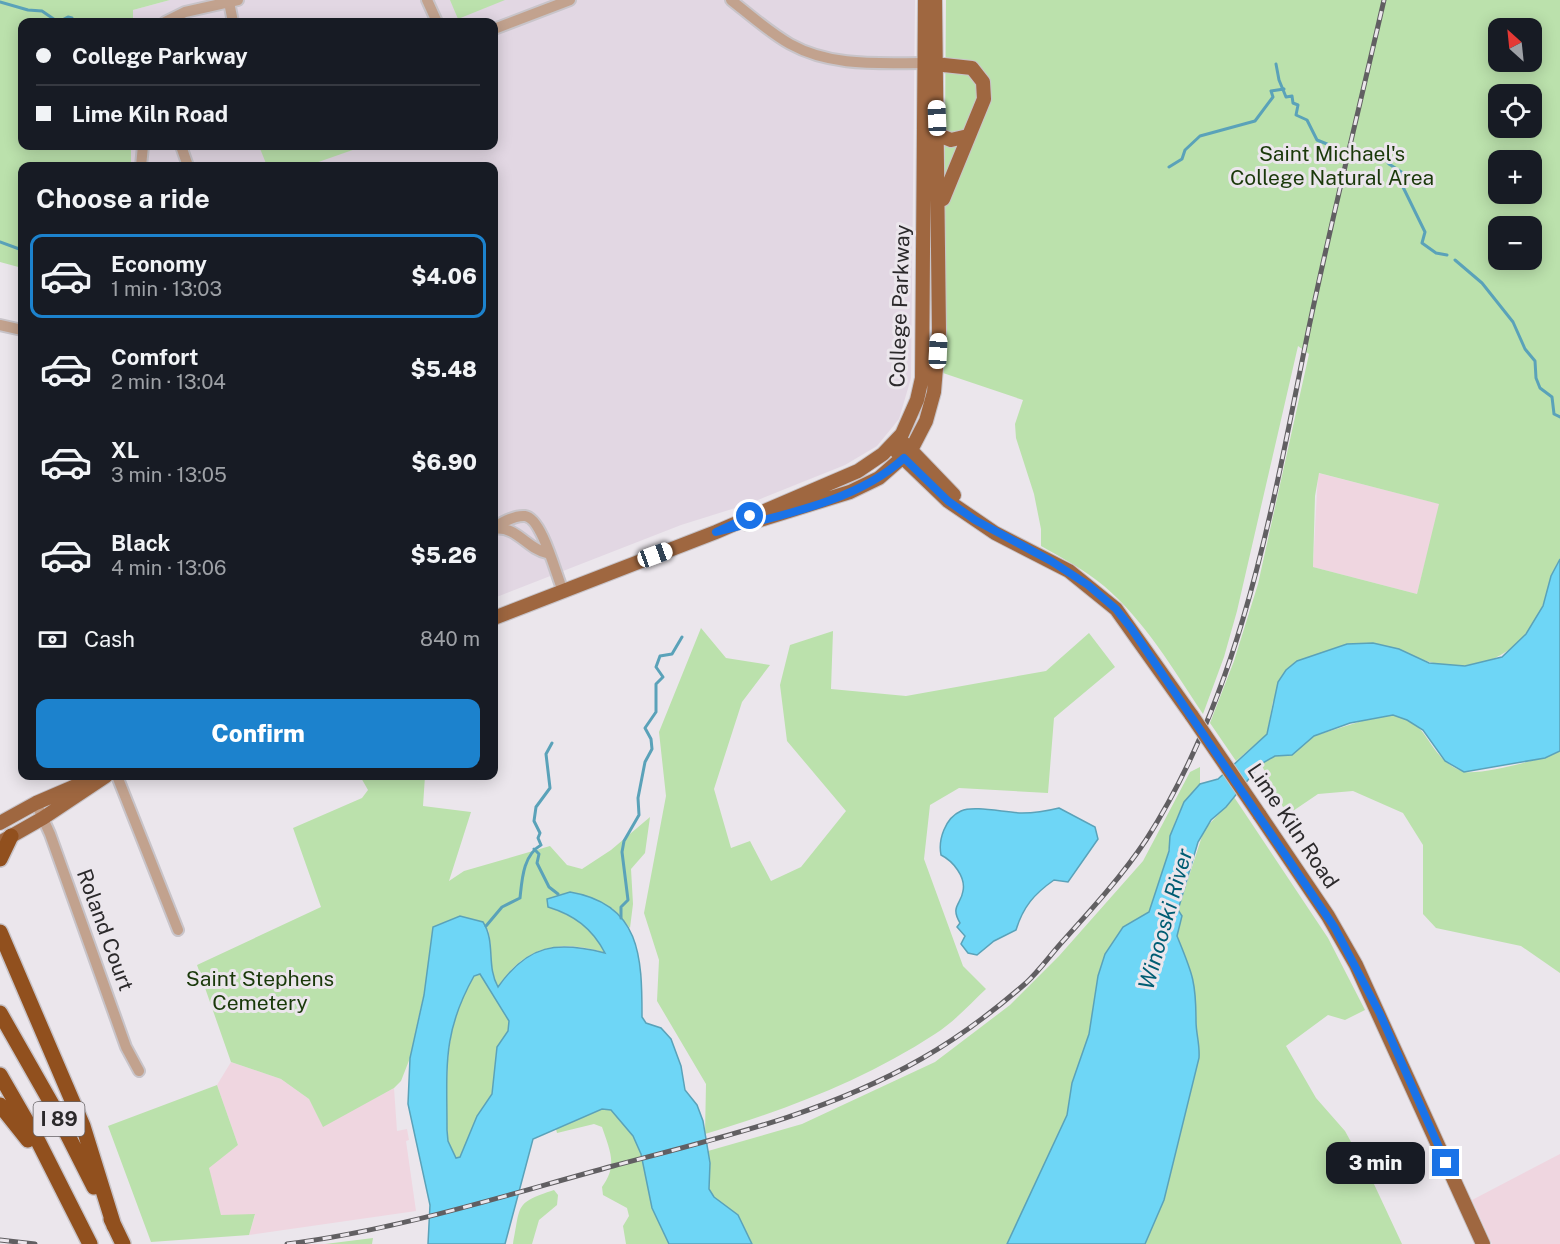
<!DOCTYPE html>
<meta charset="utf-8">
<style>
body{margin:0;font-family:"Public Sans",sans-serif;background:#242831;color:#f1f3f6;height:100vh;display:flex;flex-direction:column;font-size:22px;white-space:nowrap}
*{box-sizing:border-box;margin:0}
p{font-size:20px;color:#9ea1a6}
.icon{flex:none;width:33px;height:33px;fill:none;stroke:currentColor;stroke-width:2;stroke-linecap:round;stroke-linejoin:round}
.map{position:relative;flex:1;overflow:hidden}
.details{position:absolute;left:18px;top:162px;width:480px;height:618px;display:flex;flex-direction:column;background:#171b24;border-radius:12px;box-shadow:0 3px 15px #0003}
.details>*{flex:none}
.banner{position:absolute;left:18px;top:18px;width:480px;height:132px;border-radius:12px;box-shadow:0 3px 15px #0003;display:grid;align-content:center;height:132px;padding:0 18px;background:#171b24}
.needle{width:39px;rotate:333deg}
.controls{position:absolute;left:1488px;top:18px;display:grid;gap:12px}
.controls a{display:grid;place-items:center;width:54px;height:54px;border-radius:12px;background:#171b24;box-shadow:0 3px 15px #0003;font-size:30px}
.end{position:absolute;width:27px;height:27px;margin:-14px;border:8px solid #1a73e8;background:#fff;box-shadow:0 0 0 3px #fff}
.from{border-radius:50%}
.bubble{position:absolute;height:42px;border-radius:12px;background:#171b24;box-shadow:0 3px 15px #0003;font-size:20px;font-weight:800;line-height:42px;text-align:center}
.car{position:absolute;width:18px;height:36px;margin:-18px -9px;border-radius:8px;box-shadow:0 0 4px 2px #0007;background:linear-gradient(#fff 24%,#345 0 40%,#fff 0 76%,#345 0 86%,#fff 0)}
.banner b{display:flex;align-items:center;gap:21px;height:57px;font-size:22px}
.banner b+b{border-top:2px solid #363941}
.banner i{width:15px;height:15px;background:#f1f3f6}
ul{padding:0;list-style:none}
li{display:flex;align-items:center;gap:18px;height:84px;margin:0 12px 9px;padding:0 6px;border:3px solid transparent;border-radius:12px}
li div{flex:1}
li b{display:block;font-size:22px}
li em{font-style:normal;font-weight:800}
li.active{border-color:#1c82cd}
li>.icon{width:54px;height:54px;stroke-width:1.5}
h2{padding:0 18px;font-size:27px;line-height:72px}
.pay{display:flex;align-items:center;gap:15px;height:66px;padding:0 18px;font-size:22px}
.pay p{margin-inline-start:auto}
.action{display:flex;gap:12px;margin-top:auto;padding:12px 18px}
.action a{flex:1;height:69px;border-radius:12px;background:#1c82cd;color:#fff;font-size:24px;font-weight:800;line-height:69px;text-align:center}
.map>svg:first-child{display:block}
.commercial{fill:#efd6e0}
.built{fill:#e2d7e3}
.green{fill:#bbe1ac;fill-rule:evenodd}
.water{fill:#6ed6f6;stroke:#5aa2b9;stroke-width:1.5;fill-rule:evenodd}
.lines{fill:none;stroke-linecap:round;stroke-linejoin:round}
.stream{stroke:#5aa2b9;stroke-width:3}
.minor-casing{stroke:#c8c4c9;stroke-width:14}
.major-casing{stroke:#c8c4c9;stroke-width:16}
.highway-casing{stroke:#c8c4c9;stroke-width:18}
.minor{stroke:#c2a28e;stroke-width:10}
.major{stroke:#9f6740;stroke-width:14}
.highway{stroke:#91501e;stroke-width:15}
.rail-casing{stroke:#615f62;stroke-width:5}
.rail{stroke:#ebe6ec;stroke-width:3;stroke-dasharray:9;stroke-linecap:butt}
.major-bridge-casing{stroke:#c8c4c9;stroke-width:16;stroke-linecap:butt}
.major-bridge{stroke:#9f6740;stroke-width:14}
.route{stroke:#1a73e8;stroke-width:8}
.labels{text-anchor:middle;stroke-width:6;stroke-linejoin:round;paint-order:stroke}
.shield{fill:#ebe6ec;stroke:#656265;stroke-width:1.5}
.shield-label{font-size:20px;font-weight:bold;fill:#2b292b}
.park-label{font-size:21px;fill:#1a390a;stroke:#ebe6ec}
.street-label{font-size:21px;fill:#2b292b;stroke:#ebe6ec}
.water-label{font-size:22px;font-style:italic;fill:#005d73;stroke:#ebe6ec}
</style>
<div class="map">
<svg width="1560" height="1244" viewBox="0 0 1560 1244">
<rect width="100%" height="100%" fill="#ebe6ec"/>
<path class="commercial" d="M1318,473L1440,504L1417,594L1313,567Z
M231,1062L281,1079L309,1099L323,1126L394,1088L397,1131L407,1129L409,1140L406,1141L416,1211L249,1235L255,1215H221L208,1167L238,1145L217,1085Z
M1560,1154V1244H1492L1472,1200Z"/>
<path class="built" d="M170,0H915L911,378L899,419L877,446L845,465L748,504L681,525L494,598V166H131V146H494V22H133V10Z"/>
<path class="green" d="M0,0H170L133,10V22H22V146H131V166H22V268L0,262Z
M450,0H505L458,19Z
M946,0H1560V559C1550,574 1549,591 1542,607C1515,668 1455,681 1399,649L1273,701L1267,734L1236,761L1210,723L1234,661L1258,584L1309,354L1298,346L1237,611L1224,657L1203,714C1173,669 1145,621 1104,586C1085,570 1062,558 1041,546V529L1034,494L1016,438L1015,424L1023,400L943,373ZM1498,28H1532V62H1498ZM1498,94H1532V128H1498ZM1498,160H1532V194H1498ZM1498,226H1532V260H1498ZM1319,473L1439,504L1417,594L1313,567L1315,496Z
M259,146H364L307,166H267Z
M701,628L726,658L770,665L742,702L714,789L731,848L750,841L771,881L801,867L846,811L787,741L780,685L790,645L833,631L831,689L906,696L1046,671L1089,633L1115,667L1054,718L1048,793L959,788L930,805L924,859L963,966L986,989C970,1004 954,1022 935,1034C865,1080 785,1110 705,1134L706,1084L657,1001L659,960L644,913L666,796L659,732Z
M1381,715C1423,713 1422,739 1445,761C1449,765 1460,771 1465,772C1483,775 1543,759 1560,751V973L1521,946L1436,928L1423,914V845L1403,813L1353,791L1318,794L1287,815L1261,764L1275,756L1292,755L1314,736Z
M1200,767V784L1184,802L1175,822L1162,878L1149,912L1123,927L1105,954L1098,976L1089,1034L1072,1083L1067,1115L1007,1244H752L738,1215L714,1197L709,1189L708,1151L802,1124L935,1062L1010,1005L1059,956L1143,861L1190,772Z
M360,776H425L423,806L471,812L449,881L464,871L550,846L567,865L582,869L611,850L650,817L645,853L631,869L633,904L630,928L612,908L548,907C578,918 589,926 606,953C560,939 525,945 497,988C489,968 493,949 488,929L427,979L410,1058L401,1081L394,1088L323,1127L309,1099L281,1079L231,1062L197,965L321,907L293,828L362,798L368,790Z
M1234,797L1328,938L1365,1010L1345,1020L1328,1015L1286,1046L1316,1098L1345,1131L1373,1182L1402,1244H1145L1164,1200L1199,1058C1200,1044 1196,1034 1196,1021C1196,980 1192,973 1177,936L1182,916L1178,910L1204,830Z
M481,974L510,1021L508,1031L497,1047L492,1094L477,1116L460,1157L456,1158L448,1141L447,1130C447,1069 443,1031 474,975Z
M217,1085L238,1145L209,1168L221,1215L255,1214L249,1235L151,1242L108,1126Z
M602,1109H611L633,1136L641,1154L652,1208L669,1244H626L623,1226L629,1216L627,1208L603,1195L602,1187C618,1165 610,1151 602,1127L594,1124L557,1133L556,1129Z
M554,1190L558,1195L557,1205L539,1220L532,1244H513C521,1205 514,1203 554,1190Z
M373,1238L372,1244H325Z"/>
<path class="water" d="M1560,559V751L1545,758L1464,772L1445,761L1423,730L1407,720L1393,715L1350,723L1314,736L1292,755L1275,756L1261,764L1226,807L1211,820L1198,842L1178,910L1182,916L1177,936C1192,973 1196,980 1196,1021C1196,1034 1200,1044 1199,1058L1164,1200L1145,1244H1007L1067,1115L1072,1083L1089,1034L1098,976L1105,954L1123,927L1149,912L1169,851L1170,836L1184,802L1200,784L1218,779L1267,734L1278,682L1286,670L1297,661L1347,644L1373,643L1399,649L1429,663L1465,666L1502,657L1526,634L1543,606L1551,576Z
M1059,808L1095,827L1098,839L1068,882L1054,880C1034,894 1023,907 1016,930L994,941L977,955L968,953L961,944L965,936L957,927L960,923C950,906 961,905 963,891C966,877 953,861 941,855C938,840 945,818 961,811C974,805 1006,813 1022,813C1035,813 1047,811 1059,808Z
M570,892C641,904 642,957 642,1017L646,1023L661,1028L671,1039L681,1066L685,1090L697,1105L703,1121L710,1163L709,1189L714,1197L738,1215L752,1244H669L652,1208L641,1154L633,1136L611,1110L602,1109L533,1139L505,1244H428L430,1205L408,1104L410,1058L424,995L433,927L460,916L483,922C496,942 486,966 498,987C528,944 557,941 605,953C592,928 574,915 548,907L547,899ZM480,974L509,1021L508,1031L497,1047L492,1094L477,1116L460,1157L456,1158L448,1141L447,1130C447,1067 442,1033 474,976Z"/>
<g class="lines">
<path class="stream" d="M0,2L28,10L42,11L58,22L68,17L72,18L71,22
M1276,64L1279,80L1286,97L1292,96L1293,103L1298,105L1296,115L1307,120L1317,140L1327,144
M1367,151L1378,158L1383,156L1389,164L1403,173L1400,178L1401,183L1425,232L1422,243L1436,253L1447,255
M1169,167L1182,159L1185,150L1200,136L1255,121L1273,97L1271,91L1284,89
M0,242L22,250
M1455,260L1482,283L1513,322L1525,349L1535,361L1536,378L1540,388L1552,397L1554,414L1560,417
M534,849L539,854L537,863L549,887L558,894
M621,918V907L628,900L622,852L624,841L639,815L638,798L645,762L652,749L651,739L645,728L656,712V684L663,677L656,667L660,656L672,654L682,637
M486,926L502,907L520,898C522,880 523,855 541,845L538,838L540,833L534,821L536,807L550,788L546,754L552,743"/>
<defs>
<path id="minor" d="M427,0L437,22
M731,0C750,15 769,32 790,44C831,67 879,63 924,63
M229,2L233,22
M165,22L185,12L238,0
M494,29L570,0
M181,146L188,166
M141,166L143,146
M0,325L22,330
M494,527C503,522 515,515 525,516C542,518 556,575 563,591
M494,529C516,525 527,549 547,553
M117,776L178,930
M36,803L50,834L126,1047L139,1071"/>
<path id="major" d="M925,63L972,68L983,82L984,99L943,199
M931,132L951,140L968,136
M905,444L954,495
M897,452L948,501L995,533L1069,571L1116,609L1192,716
M747,524L850,492L879,478L911,450L926,421L934,392L939,332L935,0
M494,618L716,532L858,471L883,454L902,434L917,400L922,378L925,0
M1259,814L1328,916L1356,965L1483,1244
M0,823L36,803L92,779
M1,842L43,818L106,776"/>
<path id="highway" d="M0,859L11,836
M0,932L83,1126L114,1226
M0,1013L54,1108L94,1187
M0,1075L38,1141L90,1244
M0,1105L28,1140
M111,1219L123,1244"/>
</defs>
<use href="#minor" class="minor-casing"/>
<use href="#major" class="major-casing"/>
<use href="#highway" class="highway-casing"/>
<use href="#minor" class="minor"/>
<use href="#major" class="major"/>
<use href="#highway" class="highway"/>
<defs>
<path id="rail" d="M0,1240L35,1244
M287,1244C398,1230 506,1195 613,1166C719,1138 825,1114 921,1059C958,1038 994,1011 1026,983C1040,970 1051,954 1063,941C1092,909 1122,876 1146,840C1244,687 1273,502 1309,327C1332,218 1359,109 1384,0"/>
</defs>
<use href="#rail" class="rail-casing"/>
<use href="#rail" class="rail"/>
<defs>
<path id="major-bridge" d="M1192,716L1259,814"/>
</defs>
<use href="#major-bridge" class="major-bridge-casing"/>
<use href="#major-bridge" class="major-bridge"/>
</g>
<g class="lines">
<path class="route" d="M750,516L716,532C777,516 857,502 904,458L948,501L975,520L1051,561L1088,585L1116,609L1131,628L1335,928L1380,1014L1446,1163"/>
</g>
<g class="labels">
<rect class="shield" x="33.5" y="1102" width="51" height="34" rx="4.5"/>
<g class="shield-label">
<text x="59" y="1126">I 89</text>
</g>
<g class="park-label">
<text x="1332" y="161">Saint Michael's<tspan x="1332" dy="24">College Natural Area</tspan></text>
<text x="260" y="986">Saint Stephens<tspan x="260" dy="24">Cemetery</tspan></text>
</g>
<g class="street-label">
<text transform="translate(900 306) rotate(-88)" y="7">College Parkway</text>
<text transform="translate(1293 826) rotate(56)" y="7">Lime Kiln Road</text>
<text transform="translate(105 930) rotate(70)" y="7">Roland Court</text>
</g>
<g class="water-label">
<text transform="translate(1165 919) rotate(-74)" y="8">Winooski River</text>
</g>
</g>
</svg>
<div class="controls">
<a><svg class="needle" viewBox="-14 -14 28 28"><path d="M0-13l5 13h-10z" fill="#e53935"/><path d="M0 13l5-13h-10z" fill="#9ea1a6"/></svg></a>
<a><svg class="icon" aria-label="locate" viewBox="0 0 24 24"><circle cx="12" cy="12" r="6"/><path d="M12 2v4M12 18v4M2 12h4M18 12h4"/></svg></a>
<a>+</a>
<a>−</a>
</div>
<i class="end from" style="left:750px;top:516px"></i>
<i class="end" style="left:1446px;top:1163px"></i>
<div class="bubble" style="left:1326px;top:1142px;width:99px">3 min</div>
<i class="car" style="left:937px;top:118px;rotate:358deg"></i>
<i class="car" style="left:938px;top:351px;rotate:3deg"></i>
<i class="car" style="left:655px;top:555px;rotate:70deg"></i>
<div class="banner">
<b><i class="from"></i>College Parkway</b>
<b><i></i>Lime Kiln Road</b>
</div>
<section class="details">
<h2>Choose a ride</h2>
<ul>
<li class="active"><svg class="icon" aria-label="car" viewBox="0 0 24 24"><path d="M5 17H2v-5l4-1 3-4h7l3 4 3 1v5h-3M9 17h6M6 11h13"/><circle cx="7" cy="17" r="2"/><circle cx="17" cy="17" r="2"/></svg><div><b>Economy</b><p>1 min · 13:03</p></div><em>$4.06</em></li>
<li><svg class="icon" aria-label="car" viewBox="0 0 24 24"><path d="M5 17H2v-5l4-1 3-4h7l3 4 3 1v5h-3M9 17h6M6 11h13"/><circle cx="7" cy="17" r="2"/><circle cx="17" cy="17" r="2"/></svg><div><b>Comfort</b><p>2 min · 13:04</p></div><em>$5.48</em></li>
<li><svg class="icon" aria-label="car" viewBox="0 0 24 24"><path d="M5 17H2v-5l4-1 3-4h7l3 4 3 1v5h-3M9 17h6M6 11h13"/><circle cx="7" cy="17" r="2"/><circle cx="17" cy="17" r="2"/></svg><div><b>XL</b><p>3 min · 13:05</p></div><em>$6.90</em></li>
<li><svg class="icon" aria-label="car" viewBox="0 0 24 24"><path d="M5 17H2v-5l4-1 3-4h7l3 4 3 1v5h-3M9 17h6M6 11h13"/><circle cx="7" cy="17" r="2"/><circle cx="17" cy="17" r="2"/></svg><div><b>Black</b><p>4 min · 13:06</p></div><em>$5.26</em></li>
</ul>
<div class="pay"><svg class="icon" aria-label="cash" viewBox="0 0 24 24"><path d="M3 7h18v10H3z"/><circle cx="12" cy="12" r="2"/></svg>Cash<p>840 m</p></div>
<div class="action"><a>Confirm</a></div>
</section>
</div>
